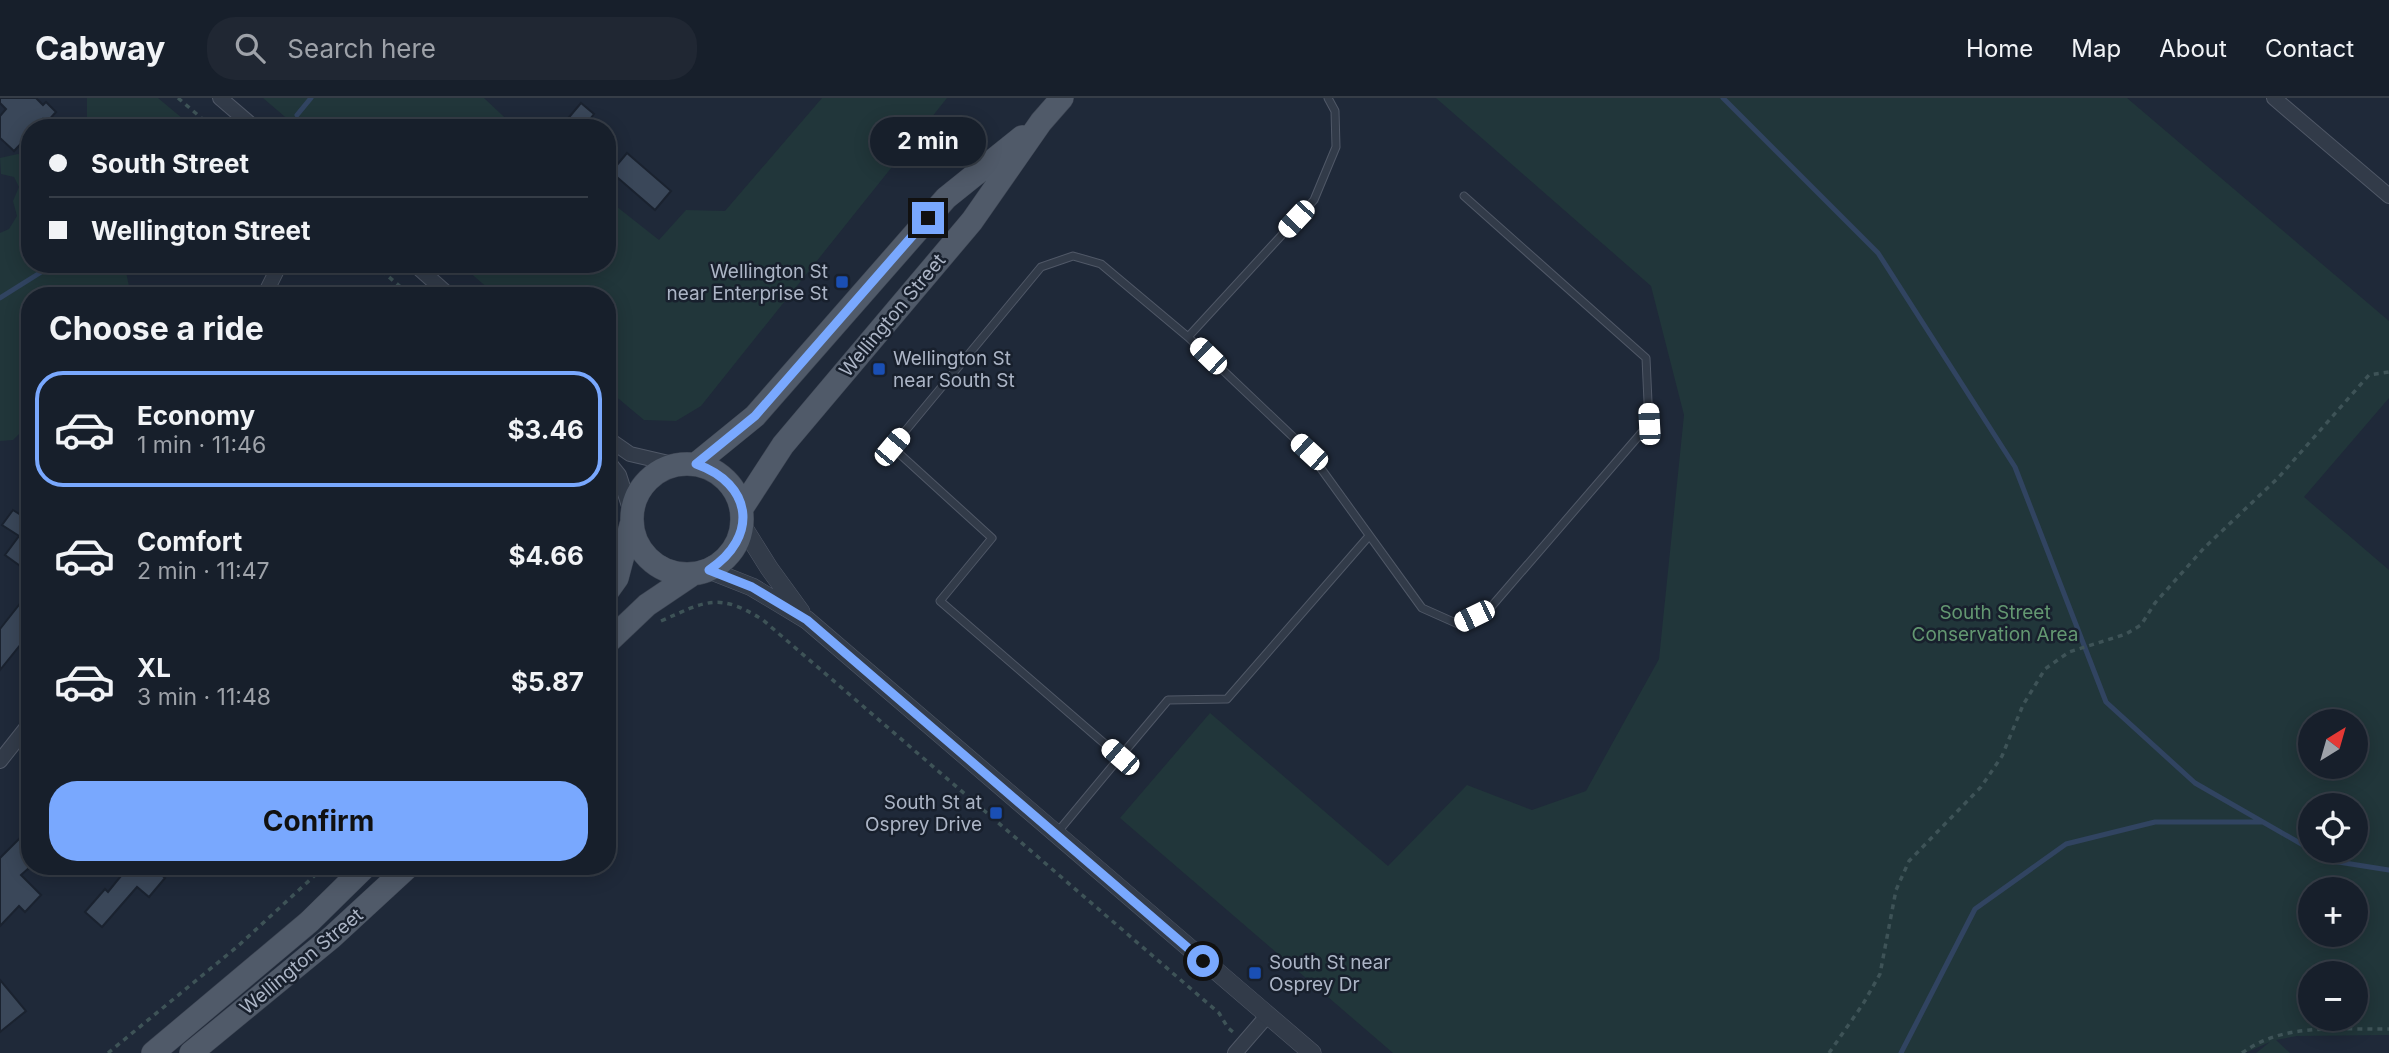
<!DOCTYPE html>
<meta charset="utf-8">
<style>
body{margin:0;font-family:Inter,sans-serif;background:#202733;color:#f1f3f6;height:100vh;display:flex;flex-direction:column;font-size:26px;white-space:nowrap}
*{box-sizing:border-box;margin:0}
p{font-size:23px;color:#9ea2a9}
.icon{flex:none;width:38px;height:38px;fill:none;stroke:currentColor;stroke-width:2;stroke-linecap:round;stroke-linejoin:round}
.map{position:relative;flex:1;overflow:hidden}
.side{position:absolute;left:21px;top:189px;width:595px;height:588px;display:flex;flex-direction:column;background:#171f2b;border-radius:28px;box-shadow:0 4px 18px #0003,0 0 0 2px #363d47}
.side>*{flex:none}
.hud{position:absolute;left:21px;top:21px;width:595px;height:154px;border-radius:28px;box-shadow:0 4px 18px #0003,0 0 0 2px #363d47;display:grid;align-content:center;height:154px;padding:0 28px;background:#171f2b}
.needle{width:46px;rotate:37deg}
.controls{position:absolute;left:2298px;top:611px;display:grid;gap:14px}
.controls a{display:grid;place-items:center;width:70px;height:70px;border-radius:50%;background:#171f2b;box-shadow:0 4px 18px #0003,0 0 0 2px #363d47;font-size:35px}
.end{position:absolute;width:32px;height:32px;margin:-16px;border:9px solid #79a8fe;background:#111;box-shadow:0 0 0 4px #111}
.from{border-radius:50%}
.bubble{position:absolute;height:49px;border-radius:24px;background:#171f2b;box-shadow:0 4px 18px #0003,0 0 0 2px #363d47;font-size:23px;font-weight:700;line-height:49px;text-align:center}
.car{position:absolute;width:21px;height:42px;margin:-21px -10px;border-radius:9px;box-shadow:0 0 5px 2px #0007;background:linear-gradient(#fff 24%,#345 0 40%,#fff 0 76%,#345 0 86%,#fff 0)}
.hud b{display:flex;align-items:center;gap:24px;height:66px;font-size:26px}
.hud b+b{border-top:2px solid #363d47}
.hud i{width:18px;height:18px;background:#f1f3f6}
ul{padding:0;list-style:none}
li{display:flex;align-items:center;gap:21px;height:116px;margin:0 14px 10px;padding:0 14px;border:4px solid transparent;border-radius:28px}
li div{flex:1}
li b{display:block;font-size:26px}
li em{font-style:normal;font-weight:700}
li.on{border-color:#79a8fe}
li>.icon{width:63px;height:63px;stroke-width:1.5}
h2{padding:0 28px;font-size:32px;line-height:84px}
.primary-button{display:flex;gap:14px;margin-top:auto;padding:14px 28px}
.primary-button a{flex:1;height:80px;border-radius:28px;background:#79a8fe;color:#111;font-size:28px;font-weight:700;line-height:80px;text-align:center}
header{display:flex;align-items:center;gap:42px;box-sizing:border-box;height:98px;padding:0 35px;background:#171f2b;border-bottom:2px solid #363d47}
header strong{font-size:33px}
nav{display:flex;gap:38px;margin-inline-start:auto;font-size:24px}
.search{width:490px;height:63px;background:#202733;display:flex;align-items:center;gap:18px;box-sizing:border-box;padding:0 24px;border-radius:28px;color:#9ea2a9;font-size:26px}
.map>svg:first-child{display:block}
.green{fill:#21363a;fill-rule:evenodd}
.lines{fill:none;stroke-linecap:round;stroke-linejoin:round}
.stream{stroke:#314461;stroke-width:5}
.building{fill:#3a4759;stroke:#1a222f;stroke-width:2}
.service-casing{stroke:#505867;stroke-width:9}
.minor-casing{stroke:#505867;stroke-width:16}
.tertiary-casing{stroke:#505867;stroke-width:19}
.primary-casing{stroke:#3c4452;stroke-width:24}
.path{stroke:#3e5357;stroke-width:3.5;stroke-dasharray:5 5;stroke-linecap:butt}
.service{stroke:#323b49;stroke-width:7}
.minor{stroke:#323b49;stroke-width:14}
.tertiary{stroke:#323b49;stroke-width:18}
.primary{stroke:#505a69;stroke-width:23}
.route{stroke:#79a8fe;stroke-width:9}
.transit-dot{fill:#1a4fb4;stroke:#18202d;stroke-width:2.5}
.labels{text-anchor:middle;stroke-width:5;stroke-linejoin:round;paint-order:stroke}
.poi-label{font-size:19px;fill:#acb5c6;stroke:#18202d;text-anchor:end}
.street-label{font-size:19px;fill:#acb5c6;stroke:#18202d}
.park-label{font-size:19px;fill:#639771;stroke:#18202d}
</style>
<header>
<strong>Cabway</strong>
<div class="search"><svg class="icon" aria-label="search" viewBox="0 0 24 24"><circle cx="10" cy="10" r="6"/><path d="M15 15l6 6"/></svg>Search here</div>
<nav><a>Home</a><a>Map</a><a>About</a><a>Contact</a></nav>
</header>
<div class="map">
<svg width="2389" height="955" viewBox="0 0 2389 955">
<rect width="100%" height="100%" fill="#1f2939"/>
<path class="green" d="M87,0H158L194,30H85L87,24Z
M263,0H484L516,30H298Z
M822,0H947L701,308L676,323L644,322L607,291V198H497L460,166H607V101L659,142L686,112L725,113Z
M1436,0H2127L2389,223V300L2304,399L2389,472V937L2297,938L2276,942L2290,955H2256L2270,944L2245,955H1393L1120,720L1210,615L1388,768L1467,687L1532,712L1586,693L1659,561L1684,317L1651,188ZM2356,623V668H2310V623ZM2356,707V752H2310V707ZM2356,791V836H2310V791ZM2356,875V920H2310V875Z
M18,56L30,60V166H147C141,170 136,168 126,174L131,198H30V325L13,342L0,343V135L9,131L17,118L13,103L19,89L14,79L1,76L0,60Z"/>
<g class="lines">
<path class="stream" d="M1723,0L1878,155L2015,369L2106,604L2195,685L2310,751
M297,17L311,0
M0,200L54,166
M2313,752L2332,763L2389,772
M1901,955L1975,811L2066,746L2155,724H2262"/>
</g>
<path class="building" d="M0,0H36L43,7L46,4L56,14L47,24L43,21L36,30H30V36L14,53L0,40V18L6,11L0,5Z
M581,5L594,16L583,30H560Z
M627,55L671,93L655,112L611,74Z
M13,412L30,423V475L5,457L19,438L2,427Z
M30,493V535L0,572V531Z
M30,730V769L21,777L41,797L25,814L19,808L0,828V760Z
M129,768H151L165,780L149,799L137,789L102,829L85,814L105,791L108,794Z
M0,882L26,913L0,934Z"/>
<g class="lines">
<defs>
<path id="service" d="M1188,239L1314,102L1336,49L1335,13L1328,0
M1120,659L1168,602L1227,601L1369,438
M1056,736L1120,659L940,503L992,440L892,349L1041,169L1073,158L1101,166L1188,239L1309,354L1422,510L1458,526L1491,509L1649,326L1646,260L1464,98"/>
<path id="minor" d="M220,0L255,30
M2274,0L2389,98
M414,166L450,198
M264,198L280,166
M607,340L630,356L673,366
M607,362L619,377L631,414
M0,663L30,625
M1235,955L1267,918"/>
<path id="tertiary" d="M742,427L769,470L801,514
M709,472L752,489L807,522L1312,955"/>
<path id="primary" d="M632 421a55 55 0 1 1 110 0a55 55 0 1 1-110 0Z
M696,366L755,318L946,100L1022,39
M742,410L783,347L972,123L1041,24L1062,0
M607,494L617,480L631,427
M607,545L647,507L693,476
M153,955L309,824L366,768
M191,955L332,839L409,768"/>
</defs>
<use href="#service" class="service-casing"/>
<use href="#minor" class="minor-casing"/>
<use href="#tertiary" class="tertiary-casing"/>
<use href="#primary" class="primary-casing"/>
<path class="path" d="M178,0L213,30
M374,166L411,198
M661,523C706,503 719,494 763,522L1219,915L1228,930L1233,934
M607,575L617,563
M108,955L238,848L325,768
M1829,955L1863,906L1880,876L1896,792L1909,763L1981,689L2002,658L2023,607L2045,571L2069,554L2126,536L2141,527L2155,505L2204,450L2278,380L2369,277L2389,274
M2242,955C2284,924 2339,932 2389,931"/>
<use href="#service" class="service"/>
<use href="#minor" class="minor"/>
<use href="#tertiary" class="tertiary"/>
<use href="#primary" class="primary"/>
</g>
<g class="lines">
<path class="route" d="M928,120L755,318L696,366C753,386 759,439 709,472L752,489L807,522L1203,863"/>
</g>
<g class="transit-dot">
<rect x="835" y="177" width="14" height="14" rx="3.5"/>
<rect x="872" y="264" width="14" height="14" rx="3.5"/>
<rect x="989" y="708" width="14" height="14" rx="3.5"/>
<rect x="1248" y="868" width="14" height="14" rx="3.5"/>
</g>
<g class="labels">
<g class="poi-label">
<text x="828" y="180">Wellington St<tspan x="828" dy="22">near Enterprise St</tspan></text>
<text x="893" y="267" text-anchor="start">Wellington St<tspan x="893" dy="22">near South St</tspan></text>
<text x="982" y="711">South St at<tspan x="982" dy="22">Osprey Drive</tspan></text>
<text x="1269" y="871" text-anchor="start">South St near<tspan x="1269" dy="22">Osprey Dr</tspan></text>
</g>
<g class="street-label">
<text transform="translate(892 217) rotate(-50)" y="7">Wellington Street</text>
<text transform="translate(301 863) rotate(-40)" y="7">Wellington Street</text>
</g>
<g class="park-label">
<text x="1995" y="521">South Street<tspan x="1995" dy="22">Conservation Area</tspan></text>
</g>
</g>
</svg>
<div class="controls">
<a><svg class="needle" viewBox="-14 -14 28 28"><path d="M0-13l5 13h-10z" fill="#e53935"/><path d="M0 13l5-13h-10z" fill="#9ea2a9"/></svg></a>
<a><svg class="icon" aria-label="locate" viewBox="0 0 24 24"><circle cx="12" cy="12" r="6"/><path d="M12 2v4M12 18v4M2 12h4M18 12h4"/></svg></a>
<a>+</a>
<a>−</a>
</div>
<i class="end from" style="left:1203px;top:863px"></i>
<i class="end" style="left:928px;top:120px"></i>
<div class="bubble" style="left:870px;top:19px;width:116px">2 min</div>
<i class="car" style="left:1296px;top:121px;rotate:223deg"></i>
<i class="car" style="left:1208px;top:258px;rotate:314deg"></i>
<i class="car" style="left:1649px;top:326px;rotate:357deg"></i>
<i class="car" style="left:892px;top:349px;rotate:40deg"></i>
<i class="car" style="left:1309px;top:354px;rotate:313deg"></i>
<i class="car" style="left:1474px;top:518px;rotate:244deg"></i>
<i class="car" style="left:1120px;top:659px;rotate:311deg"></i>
<div class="hud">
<b><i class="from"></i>South Street</b>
<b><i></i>Wellington Street</b>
</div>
<section class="side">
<h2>Choose a ride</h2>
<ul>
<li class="on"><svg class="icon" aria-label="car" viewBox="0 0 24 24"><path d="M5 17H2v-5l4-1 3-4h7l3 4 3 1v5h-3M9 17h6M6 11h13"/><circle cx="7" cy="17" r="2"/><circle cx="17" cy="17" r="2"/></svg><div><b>Economy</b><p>1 min · 11:46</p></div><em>$3.46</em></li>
<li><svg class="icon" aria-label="car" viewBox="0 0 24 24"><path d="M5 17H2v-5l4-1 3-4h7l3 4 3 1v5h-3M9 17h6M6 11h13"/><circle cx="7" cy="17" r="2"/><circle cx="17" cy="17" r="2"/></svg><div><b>Comfort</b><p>2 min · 11:47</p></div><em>$4.66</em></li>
<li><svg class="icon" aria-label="car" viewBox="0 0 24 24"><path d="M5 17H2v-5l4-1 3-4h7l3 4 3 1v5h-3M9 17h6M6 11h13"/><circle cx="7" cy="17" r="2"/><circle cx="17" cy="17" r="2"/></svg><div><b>XL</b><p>3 min · 11:48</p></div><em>$5.87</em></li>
</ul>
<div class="primary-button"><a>Confirm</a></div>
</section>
</div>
